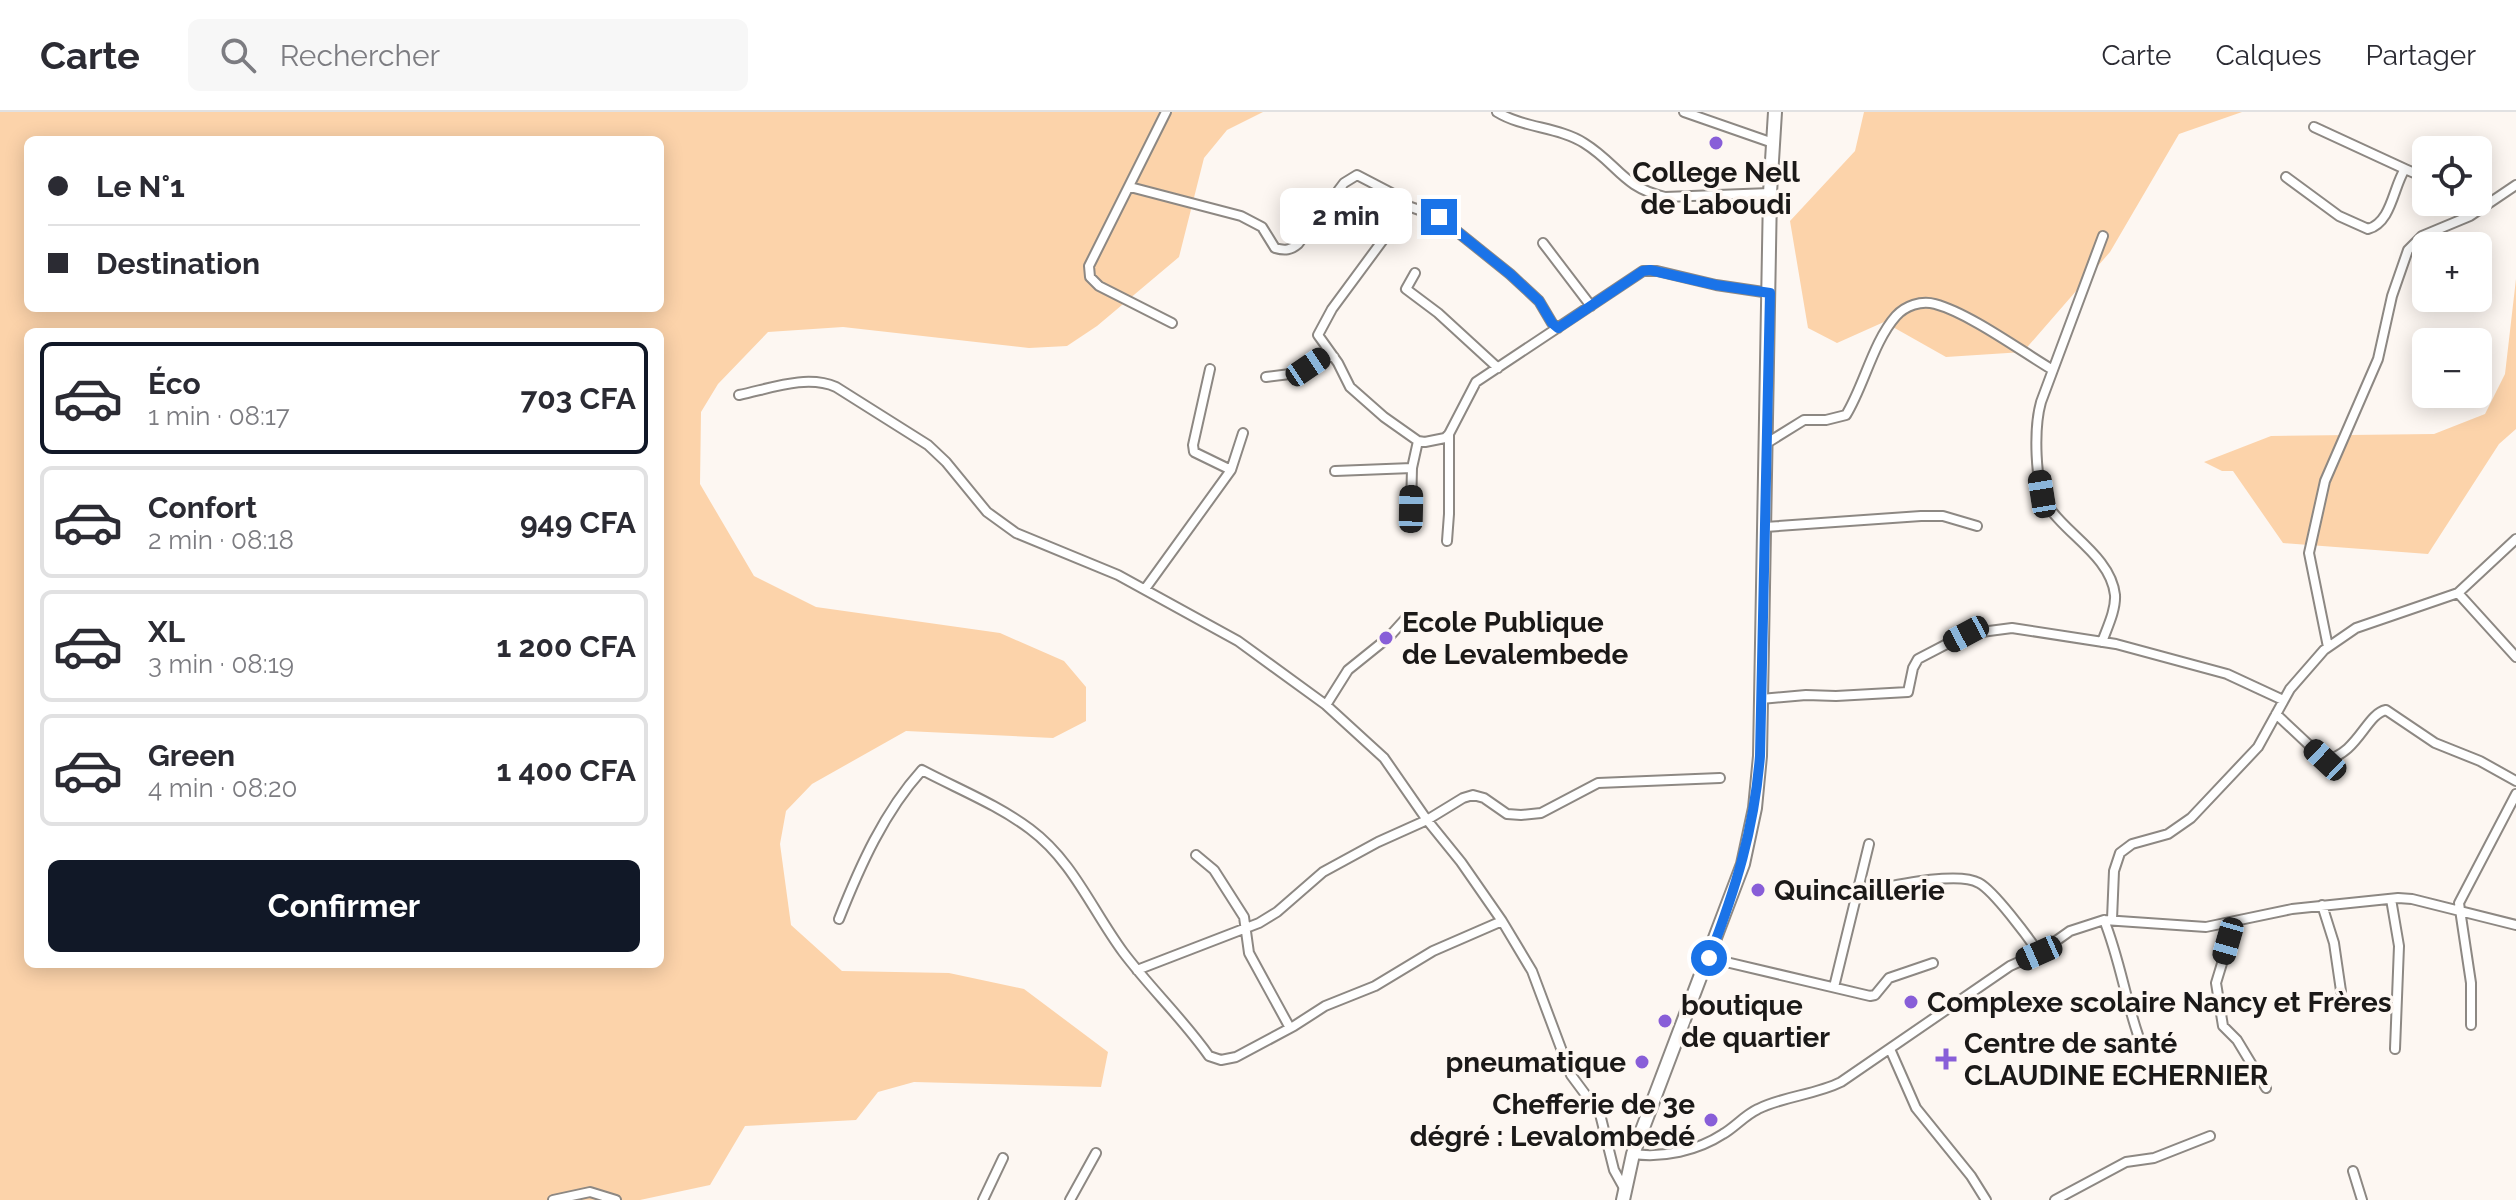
<!DOCTYPE html>
<html lang="fr">
<meta charset="utf-8">
<style>
body{margin:0;font-family:Raleway,sans-serif;background:#f7f7f7;color:#2b2b33;height:100vh;display:flex;flex-direction:column;font-size:30px;white-space:nowrap}
*{box-sizing:border-box;margin:0}
p{font-size:26px;color:#7c7c81}
.icon{flex:none;width:44px;height:44px;fill:none;stroke:currentColor;stroke-width:2;stroke-linecap:round;stroke-linejoin:round}
.map{position:relative;flex:1;overflow:hidden}
.side{position:absolute;left:24px;top:216px;width:640px;height:640px;display:flex;flex-direction:column;background:#fff;border-radius:12px;box-shadow:0 4px 20px #0003}
.side>*{flex:none}
.top-card{position:absolute;left:24px;top:24px;width:640px;height:176px;border-radius:12px;box-shadow:0 4px 20px #0003;display:grid;align-content:center;height:176px;padding:0 24px;background:#fff}
.fabs{position:absolute;left:2412px;top:24px;display:grid;gap:16px}
.fabs a{display:grid;place-items:center;width:80px;height:80px;border-radius:12px;background:#fff;box-shadow:0 4px 20px #0003;font-size:40px}
.end{position:absolute;width:36px;height:36px;margin:-18px;border:10px solid #1a73e8;background:#fff;box-shadow:0 0 0 4px #fff}
.from{border-radius:50%}
.bubble{position:absolute;height:56px;border-radius:12px;background:#fff;box-shadow:0 4px 20px #0003;font-size:26px;font-weight:700;line-height:56px;text-align:center}
.car{position:absolute;width:24px;height:48px;margin:-24px -12px;border-radius:10px;box-shadow:0 0 6px 2px #0007;background:linear-gradient(#222 24%,#8ab4d8 0 40%,#222 0 76%,#8ab4d8 0 86%,#222 0)}
.top-card b{display:flex;align-items:center;gap:28px;height:76px;font-size:30px}
.top-card b+b{border-top:2px solid #e1e1e2}
.top-card i{width:20px;height:20px;background:#2b2b33}
ul{padding:14px 0 0;list-style:none}
li{display:flex;align-items:center;gap:24px;height:112px;margin:0 16px 12px;padding:0 8px;border:4px solid #e1e1e2;border-radius:12px}
li div{flex:1}
li b{display:block;font-size:30px}
li em{font-style:normal;font-weight:700}
li.selected{border-color:#111827}
li>.icon{width:72px;height:72px;stroke-width:1.5}
.primary-button{display:flex;gap:16px;margin-top:auto;padding:16px 24px}
.primary-button a{flex:1;height:92px;border-radius:12px;background:#111827;color:#fff;font-size:32px;font-weight:700;line-height:92px;text-align:center}
header{display:flex;align-items:center;gap:48px;box-sizing:border-box;height:112px;padding:0 40px;background:#fff;border-bottom:2px solid #e1e1e2}
header strong{font-size:38px}
nav{display:flex;gap:44px;margin-inline-start:auto;font-size:28px}
.search{width:560px;height:72px;background:#f7f7f7;display:flex;align-items:center;gap:20px;box-sizing:border-box;padding:0 28px;border-radius:12px;color:#7c7c81;font-size:30px}
.map>svg:first-child{display:block}
.green{fill:#fcd3aa;fill-rule:evenodd}
.lines{fill:none;stroke-linecap:round;stroke-linejoin:round}
.minor-casing{stroke:#8d8883;stroke-width:12}
.primary-casing{stroke:#8d8883;stroke-width:16}
.minor{stroke:#fff;stroke-width:8}
.primary{stroke:#fff;stroke-width:12}
.route{stroke:#1a73e8;stroke-width:10}
.poi-dot{fill:#885ed8;stroke:#fdf7f2;stroke-width:3}
.labels{text-anchor:middle;stroke-width:7;stroke-linejoin:round;paint-order:stroke}
.poi-label{font-size:28px;font-weight:bold;fill:#1b1918;stroke:#fdf7f2;text-anchor:start}
</style>
<header>
<strong>Carte</strong>
<div class="search"><svg class="icon" aria-label="search" viewBox="0 0 24 24"><circle cx="10" cy="10" r="6"/><path d="M15 15l6 6"/></svg>Rechercher</div>
<nav><a>Carte</a><a>Calques</a><a>Partager</a></nav>
</header>
<div class="map">
<svg width="2516" height="1088" viewBox="0 0 2516 1088">
<rect width="100%" height="100%" fill="#fdf7f2"/>
<path class="green" d="M0,0H1263L1227,18L1204,46L1179,145L1097,214L1067,234L1029,236L843,215L768,220L718,272L701,300L700,372L754,464L816,495L1000,521L1064,549L1086,575V609L1053,626L906,619L812,672L786,699L780,732L791,813L842,859L949,861L1024,877L1108,940L1101,975L914,970L878,980L856,1008L745,1014L710,1073L640,1088H0ZM28,28H660V196H28ZM28,220H660V852H28Z
M1864,0H2242L2179,22L2110,140L2023,240L1946,245L1884,210L1837,231L1808,216L1790,109L1855,39Z
M2516,167V317L2499,332L2428,442L2283,431L2233,359H2222L2204,350L2271,324L2434,322L2485,302L2505,262Z"/>
<g class="lines">
<defs>
<path id="minor" d="M1166,0L1089,154L1090,165L1099,174L1172,211
M1497,0C1523,16 1559,15 1584,31C1618,52 1622,75 1665,85L1770,81
M1684,0L1773,31
M2314,15L2405,57
M2286,65L2339,104L2368,117C2392,110 2393,75 2405,57L2426,66
M1130,75L1241,104L1262,115L1275,136C1285,139 1291,138 1298,132L1344,71L1357,63L1405,88L1408,94L1439,105L1510,162L1539,189L1552,211L1558,216
M2466,90L2478,99
M1408,94L1332,197L1318,223L1338,251L1350,275L1384,305L1418,329L1425,330L1445,326L1449,322L1476,270L1643,159H1657L1716,173L1770,181
M1543,131L1591,194
M1415,161L1406,177L1438,201L1498,256
M1210,257L1193,333L1194,340L1231,358
M1266,265L1298,261L1323,245H1334
M739,283C769,277 806,262 836,275L928,333L946,350L987,400L1016,421L1118,463L1238,529L1326,593L1384,646L1427,708L1461,750L1502,809L1532,859L1571,963L1600,1002L1614,1058L1624,1076
M1767,331L1804,308H1826L1846,303C1864,274 1873,230 1896,204C1905,194 1921,188 1935,192C1969,201 2021,239 2053,258
M1335,359L1412,356
M1411,397L1412,356L1418,329
M1765,415L1921,404H1943L1977,414
M2516,427L2458,481L2516,545
M1447,429L1449,402V322
M1145,477L1231,358L1243,321
M2102,530C2107,516 2116,498 2115,483C2111,445 2066,422 2048,394C2034,372 2034,315 2041,290L2103,124
M2328,535L2309,441L2325,369L2378,247L2392,184L2408,138L2422,124L2470,104L2516,73
M1761,587L1806,583L1836,584L1908,580L1913,556L1918,547L1966,522L2012,516L2116,532L2227,562L2283,588
M1326,593L1348,558L1389,525L1407,505
M2276,602L2325,648C2358,642 2366,602 2386,598L2435,631L2480,649L2516,669
M1196,743L1214,758L1244,805L1249,841L1290,916
M1857,781C1884,776 1956,758 1979,771C1994,779 2028,825 2039,841
M2391,787L2399,834L2395,937
M2322,793L2334,831L2341,879
M839,807C860,754 884,700 922,658C958,677 998,693 1030,717C1073,749 1092,798 1123,840C1150,876 1183,907 1209,944L1221,948L1236,945L1294,914L1325,894L1375,874L1433,839L1502,809
M2112,807L2114,759L2120,741L2132,732L2168,722L2191,706L2258,635L2290,577L2324,538L2356,516L2458,481
M2104,808C2119,845 2125,885 2138,923
M2235,809L2216,871L2223,914L2237,928L2266,976
M1709,846L1870,884L1875,883L1889,866L1933,851
M1137,858L1259,811L1277,800L1323,760L1378,730L1427,708L1463,686L1473,683L1484,686L1507,702L1521,703L1541,701L1598,671L1720,666
M1834,875L1869,732
M2471,913V871L2459,791L2516,682
M1890,937L1916,996L1971,1064L1986,1088
M1633,1042C1663,1046 1697,1039 1723,1022C1735,1015 1745,1003 1758,997C1784,984 1815,983 1841,970L2010,854L2039,841L2070,819L2104,808L2206,815L2292,797L2398,786L2412,787L2516,813
M2353,1059L2362,1088
M553,1088L590,1080L616,1088
M983,1088L1003,1046
M1070,1088L1096,1041
M2055,1088L2126,1050L2154,1046L2210,1024"/>
<path id="primary" d="M1623,1088L1633,1042L1743,752L1755,696L1760,644L1770,81L1775,0"/>
</defs>
<use href="#minor" class="minor-casing"/>
<use href="#primary" class="primary-casing"/>
<use href="#minor" class="minor"/>
<use href="#primary" class="primary"/>
</g>
<g class="lines">
<path class="route" d="M1439,105L1510,162L1539,189L1552,211L1558,216L1643,159L1650,158L1716,173L1770,181L1760,644C1754,718 1736,776 1709,846"/>
</g>
<g class="poi-dot">
<circle cx="1716" cy="31" r="8"/>
<circle cx="1386" cy="526" r="8"/>
<circle cx="1758" cy="778" r="8"/>
<circle cx="1911" cy="890" r="8"/>
<circle cx="1665" cy="909" r="8"/>
<path d="M1942 935h8v8h8v8h-8v8h-8v-8h-8v-8h8z"/>
<circle cx="1642" cy="950" r="8"/>
<circle cx="1711" cy="1008" r="8"/>
</g>
<g class="labels">
<g class="poi-label">
<text x="1716" y="70" text-anchor="middle">College Nell<tspan x="1716" dy="32">de Laboudi</tspan></text>
<text x="1402" y="520">Ecole Publique<tspan x="1402" dy="32">de Levalembede</tspan></text>
<text x="1774" y="788">Quincaillerie</text>
<text x="1927" y="900">Complexe scolaire Nancy et Frères</text>
<text x="1681" y="903">boutique<tspan x="1681" dy="32">de quartier</tspan></text>
<text x="1964" y="941">Centre de santé<tspan x="1964" dy="32">CLAUDINE ECHERNIER</tspan></text>
<text x="1626" y="960" text-anchor="end">pneumatique</text>
<text x="1695" y="1002" text-anchor="end">Chefferie de 3e<tspan x="1695" dy="32">dégré : Levalombedé</tspan></text>
</g>
</g>
</svg>
<div class="fabs">
<a><svg class="icon" aria-label="locate" viewBox="0 0 24 24"><circle cx="12" cy="12" r="6"/><path d="M12 2v4M12 18v4M2 12h4M18 12h4"/></svg></a>
<a>+</a>
<a>−</a>
</div>
<i class="end from" style="left:1709px;top:846px"></i>
<i class="end" style="left:1439px;top:105px"></i>
<div class="bubble" style="left:1280px;top:76px;width:132px">2 min</div>
<i class="car" style="left:1308px;top:255px;rotate:56deg"></i>
<i class="car" style="left:2042px;top:382px;rotate:351deg"></i>
<i class="car" style="left:1411px;top:397px;rotate:1deg"></i>
<i class="car" style="left:1966px;top:522px;rotate:242deg"></i>
<i class="car" style="left:2325px;top:648px;rotate:313deg"></i>
<i class="car" style="left:2228px;top:829px;rotate:196deg"></i>
<i class="car" style="left:2039px;top:841px;rotate:246deg"></i>
<div class="top-card">
<b><i class="from"></i>Le N°1</b>
<b><i></i>Destination</b>
</div>
<section class="side">
<ul>
<li class="selected"><svg class="icon" aria-label="car" viewBox="0 0 24 24"><path d="M5 17H2v-5l4-1 3-4h7l3 4 3 1v5h-3M9 17h6M6 11h13"/><circle cx="7" cy="17" r="2"/><circle cx="17" cy="17" r="2"/></svg><div><b>Éco</b><p>1 min · 08:17</p></div><em>703 CFA</em></li>
<li><svg class="icon" aria-label="car" viewBox="0 0 24 24"><path d="M5 17H2v-5l4-1 3-4h7l3 4 3 1v5h-3M9 17h6M6 11h13"/><circle cx="7" cy="17" r="2"/><circle cx="17" cy="17" r="2"/></svg><div><b>Confort</b><p>2 min · 08:18</p></div><em>949 CFA</em></li>
<li><svg class="icon" aria-label="car" viewBox="0 0 24 24"><path d="M5 17H2v-5l4-1 3-4h7l3 4 3 1v5h-3M9 17h6M6 11h13"/><circle cx="7" cy="17" r="2"/><circle cx="17" cy="17" r="2"/></svg><div><b>XL</b><p>3 min · 08:19</p></div><em>1 200 CFA</em></li>
<li><svg class="icon" aria-label="car" viewBox="0 0 24 24"><path d="M5 17H2v-5l4-1 3-4h7l3 4 3 1v5h-3M9 17h6M6 11h13"/><circle cx="7" cy="17" r="2"/><circle cx="17" cy="17" r="2"/></svg><div><b>Green</b><p>4 min · 08:20</p></div><em>1 400 CFA</em></li>
</ul>
<div class="primary-button"><a>Confirmer</a></div>
</section>
</div>
